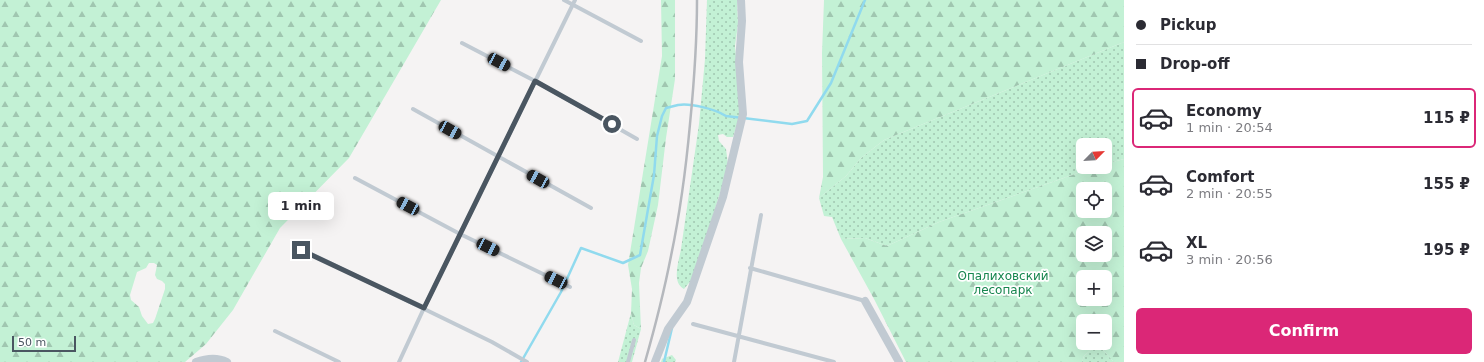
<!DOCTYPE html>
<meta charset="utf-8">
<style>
body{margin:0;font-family:"DejaVu Sans",sans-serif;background:#f7f7f7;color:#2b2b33;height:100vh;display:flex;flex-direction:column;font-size:15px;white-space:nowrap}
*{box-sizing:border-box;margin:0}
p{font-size:13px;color:#7c7c81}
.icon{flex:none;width:22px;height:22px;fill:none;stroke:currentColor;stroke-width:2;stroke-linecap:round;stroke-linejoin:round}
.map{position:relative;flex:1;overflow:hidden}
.side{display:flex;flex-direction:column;background:#fff;width:360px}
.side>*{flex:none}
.banner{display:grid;align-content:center;height:88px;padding:0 12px;background:#fff}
.needle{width:26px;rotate:66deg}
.controls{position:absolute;left:1076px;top:138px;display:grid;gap:8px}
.controls a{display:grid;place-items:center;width:36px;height:36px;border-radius:6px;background:#fff;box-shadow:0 4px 16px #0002;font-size:20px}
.scale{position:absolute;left:12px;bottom:10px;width:64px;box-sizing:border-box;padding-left:4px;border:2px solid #4a5661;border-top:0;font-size:11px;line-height:14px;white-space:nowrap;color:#4a5661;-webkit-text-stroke:3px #fff;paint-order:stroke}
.end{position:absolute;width:18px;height:18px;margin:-9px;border:5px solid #4a5661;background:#fff;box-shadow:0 0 0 2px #fff}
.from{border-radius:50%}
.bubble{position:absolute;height:28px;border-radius:6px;background:#fff;box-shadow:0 4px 16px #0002;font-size:13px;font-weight:700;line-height:28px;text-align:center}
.car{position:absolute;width:12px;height:24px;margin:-12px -6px;border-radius:5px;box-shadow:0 0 3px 1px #0007;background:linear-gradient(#222 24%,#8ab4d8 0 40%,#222 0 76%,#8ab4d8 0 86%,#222 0)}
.banner b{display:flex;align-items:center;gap:14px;height:38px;font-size:15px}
.banner b+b{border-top:1px solid #e1e1e2}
.banner i{width:10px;height:10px;background:#2b2b33}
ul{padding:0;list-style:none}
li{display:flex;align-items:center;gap:12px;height:60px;margin:0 8px 6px;padding:0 4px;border:2px solid transparent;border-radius:6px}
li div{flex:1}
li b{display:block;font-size:15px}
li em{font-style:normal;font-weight:700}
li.selected{border-color:#db2777}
li>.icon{width:36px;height:36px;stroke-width:1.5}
.button{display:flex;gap:8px;margin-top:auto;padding:8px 12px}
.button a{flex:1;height:46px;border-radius:6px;background:#db2777;color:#fff;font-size:16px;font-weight:700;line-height:46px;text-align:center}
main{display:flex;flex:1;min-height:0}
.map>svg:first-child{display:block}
.grass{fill:url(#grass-dots)}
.forest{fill:url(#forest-firs);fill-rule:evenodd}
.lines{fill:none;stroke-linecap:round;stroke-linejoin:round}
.stream{stroke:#90daee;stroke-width:2.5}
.service{stroke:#c1cad2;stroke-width:4}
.minor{stroke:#c1cad2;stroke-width:8}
.rail{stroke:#b5b8bd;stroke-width:2.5}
.route{stroke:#4a5661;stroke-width:5}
.labels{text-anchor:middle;stroke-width:3.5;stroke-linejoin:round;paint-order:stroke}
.park-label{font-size:12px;fill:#17864f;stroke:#fff}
</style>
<main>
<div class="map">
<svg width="1124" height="362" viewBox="0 0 1124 362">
<defs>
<pattern id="grass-dots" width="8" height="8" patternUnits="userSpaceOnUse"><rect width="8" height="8" fill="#c3f1d5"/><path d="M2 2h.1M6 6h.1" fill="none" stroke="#a0c6b0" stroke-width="1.8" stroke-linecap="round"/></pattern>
<pattern id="forest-firs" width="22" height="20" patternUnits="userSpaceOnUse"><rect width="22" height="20" fill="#c3f1d5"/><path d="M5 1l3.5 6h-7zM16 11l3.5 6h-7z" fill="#a0c6b0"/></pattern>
</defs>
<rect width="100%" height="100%" fill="#f5f3f3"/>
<path class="grass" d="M707,0H737L738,24L735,46L740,97V114L733,137H727L723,134L718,135L719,141L726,149L728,164L723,183L694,277L684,289C671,282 679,261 681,249L699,124L705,59Z
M1124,42V159L1105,164V145H1083V167H1095L939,222L887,246L865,238L841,239L832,217L824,216L819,198L846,176L861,158L884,140Z
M631,313L634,325L641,329L632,362H618Z
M1093,348L1102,349L1114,362H1082L1084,356Z
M672,355L676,360L675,362H661L662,359Z"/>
<path class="forest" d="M0,0H441L349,158L280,228L233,310L206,344L185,362H0ZM149,263H154L157,265L155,275L157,279L162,281L165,284V289L155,319L153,323L148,324L142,316L139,307L131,300L130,295L137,272L146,268Z
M661,0H675V79L666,138L658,205L648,251L641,268L639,283L641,329L634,325L631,313L632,289L628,265L662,56Z
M824,0H1124V42L884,140L861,158L846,176L819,198L823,177L822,53Z
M1124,159V362H1114L1102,349L1093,348L1084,356L1082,362H906L874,299L841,239L865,238L887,246L939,222L1095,167H1105V164ZM1083,189H1105V211H1083ZM1083,233H1105V255H1083ZM1083,277H1105V299H1083ZM1083,321H1105V343H1083Z"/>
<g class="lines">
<path class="stream" d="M521,362L561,292L581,248L623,263L640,255L654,175L657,136L662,116L666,108C670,107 674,106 678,105C691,103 715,109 726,116L792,124L807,121L831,83L865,0
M664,362L672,328"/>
<path class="service" d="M564,0L641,41
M462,43L535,81L637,139
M413,109L591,208
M355,178L460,234L570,287
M301,249L492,342L527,362
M750,268L865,301
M693,324L834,362
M275,331L339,362
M399,362L424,308L575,0
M628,362L634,340
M734,362L761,215"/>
<path class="minor" d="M865,301L899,362
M196,362C207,358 217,357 227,362
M655,362L668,329L687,302L723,197L743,114L739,62L742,21L741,0"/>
<path class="rail" d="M645,362C655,327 664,292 671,256C680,213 686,168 690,124C694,83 697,41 697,0"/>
</g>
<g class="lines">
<path class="route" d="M301,250L424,308L535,81L612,124"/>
</g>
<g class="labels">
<g class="park-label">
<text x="1003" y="280">Опалиховский<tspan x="1003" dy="14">лесопарк</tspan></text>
</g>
</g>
</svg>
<div class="controls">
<a><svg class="needle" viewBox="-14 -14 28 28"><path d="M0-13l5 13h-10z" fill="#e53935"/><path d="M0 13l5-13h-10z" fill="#7c7c81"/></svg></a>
<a><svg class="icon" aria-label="locate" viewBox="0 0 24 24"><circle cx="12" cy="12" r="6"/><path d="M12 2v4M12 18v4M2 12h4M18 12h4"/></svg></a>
<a><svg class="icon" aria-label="layers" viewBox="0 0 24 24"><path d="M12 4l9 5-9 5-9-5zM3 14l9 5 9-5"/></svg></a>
<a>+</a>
<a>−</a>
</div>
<div class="scale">50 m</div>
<i class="end from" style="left:612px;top:124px"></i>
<i class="end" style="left:301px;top:250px"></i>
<div class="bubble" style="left:268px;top:192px;width:66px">1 min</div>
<i class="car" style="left:499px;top:62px;rotate:118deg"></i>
<i class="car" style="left:450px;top:130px;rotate:119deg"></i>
<i class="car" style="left:538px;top:179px;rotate:299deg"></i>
<i class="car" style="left:408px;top:206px;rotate:298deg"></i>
<i class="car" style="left:488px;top:247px;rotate:116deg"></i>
<i class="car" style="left:556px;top:280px;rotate:296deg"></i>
</div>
<section class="side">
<div class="banner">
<b><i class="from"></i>Pickup</b>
<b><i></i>Drop-off</b>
</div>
<ul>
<li class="selected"><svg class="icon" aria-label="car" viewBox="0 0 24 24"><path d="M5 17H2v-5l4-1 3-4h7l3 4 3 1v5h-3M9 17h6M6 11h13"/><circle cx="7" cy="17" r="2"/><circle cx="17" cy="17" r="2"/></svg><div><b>Economy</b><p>1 min · 20:54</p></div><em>115 ₽</em></li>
<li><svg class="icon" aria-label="car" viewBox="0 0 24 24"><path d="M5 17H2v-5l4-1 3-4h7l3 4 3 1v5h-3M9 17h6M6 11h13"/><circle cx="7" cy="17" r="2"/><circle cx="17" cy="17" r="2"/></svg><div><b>Comfort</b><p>2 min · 20:55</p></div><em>155 ₽</em></li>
<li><svg class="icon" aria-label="car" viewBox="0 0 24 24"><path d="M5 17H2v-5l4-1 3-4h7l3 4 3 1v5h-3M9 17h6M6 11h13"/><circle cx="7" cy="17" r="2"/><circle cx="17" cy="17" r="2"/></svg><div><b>XL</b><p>3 min · 20:56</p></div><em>195 ₽</em></li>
</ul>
<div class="button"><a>Confirm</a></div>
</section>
</main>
